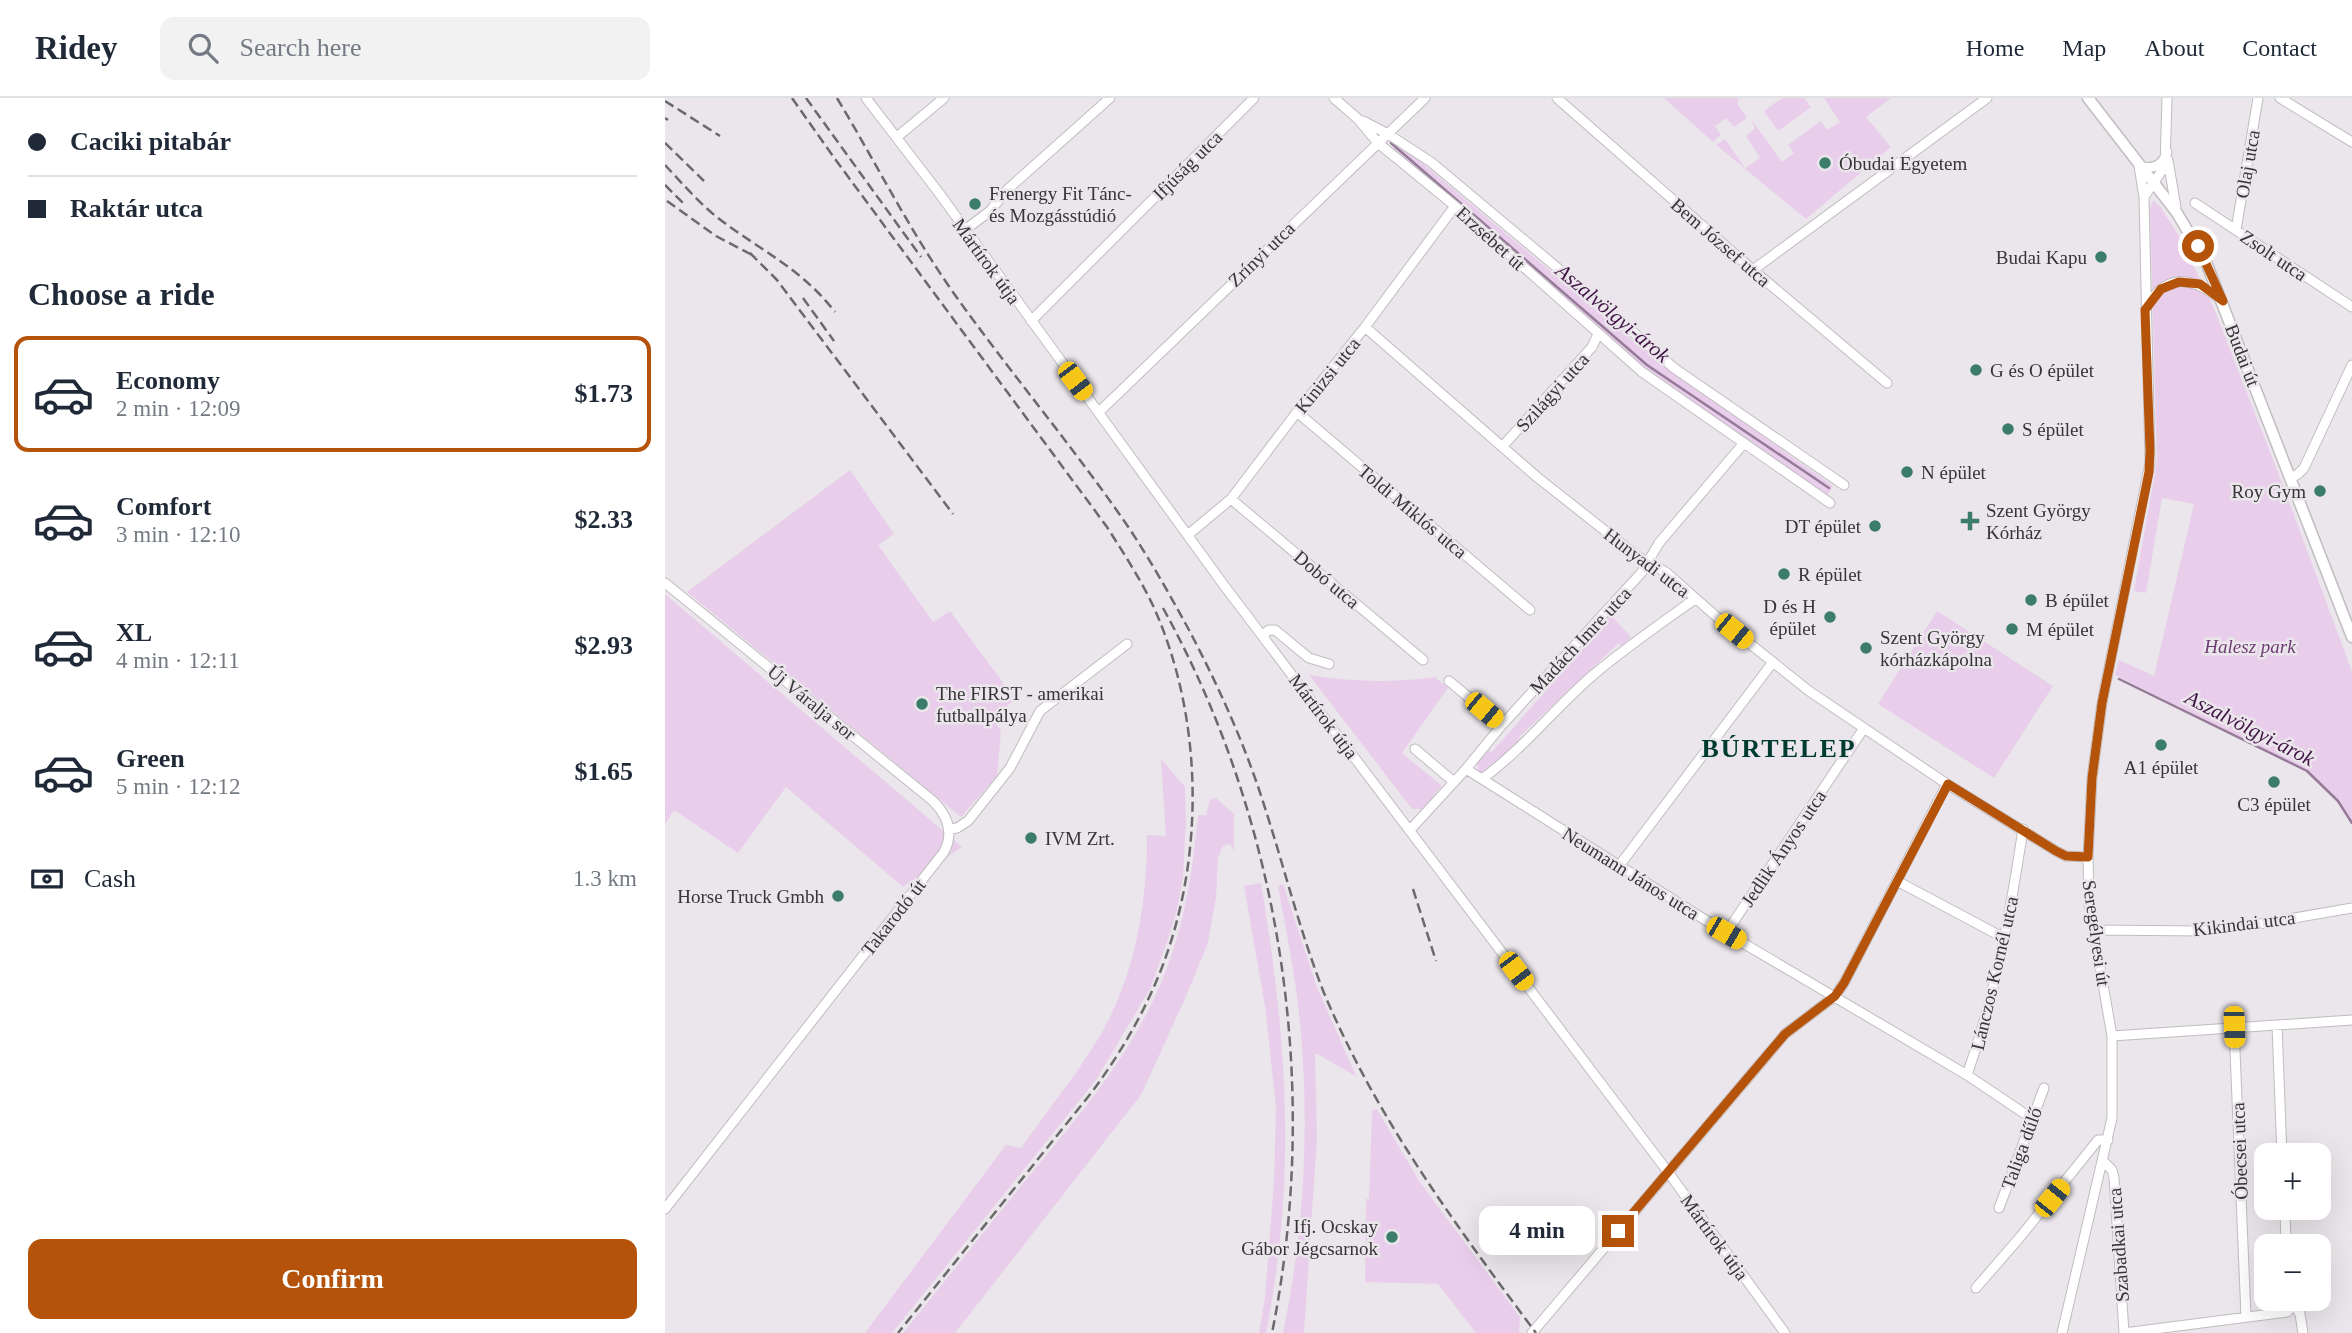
<!DOCTYPE html>
<meta charset="utf-8">
<style>
body{margin:0;font-family:"Times New Roman",serif;background:#f2f2f3;color:#1f2937;height:100vh;display:flex;flex-direction:column;font-size:26px;white-space:nowrap}
*{box-sizing:border-box;margin:0}
p{font-size:23px;color:#747a83}
.icon{flex:none;width:38px;height:38px;fill:none;stroke:currentColor;stroke-width:2;stroke-linecap:round;stroke-linejoin:round}
.map{position:relative;flex:1;overflow:hidden}
.drawer{display:flex;flex-direction:column;background:#fff;width:665px}
.drawer>*{flex:none}
.hud{display:grid;align-content:center;height:154px;padding:0 28px;background:#fff}
.buttons{position:absolute;left:1589px;top:1045px;display:grid;gap:14px}
.buttons a{display:grid;place-items:center;width:77px;height:77px;border-radius:14px;background:#fff;box-shadow:0 7px 28px #0002;font-size:35px}
.end{position:absolute;width:32px;height:32px;margin:-16px;border:9px solid #b45309;background:#fff;box-shadow:0 0 0 4px #fff}
.from{border-radius:50%}
.bubble{position:absolute;height:49px;border-radius:14px;background:#fff;box-shadow:0 7px 28px #0002;font-size:23px;font-weight:700;line-height:49px;text-align:center}
.car{position:absolute;width:21px;height:42px;margin:-21px -10px;border-radius:9px;box-shadow:0 0 5px 2px #0007;background:linear-gradient(#f5c518 24%,#345 0 40%,#f5c518 0 76%,#345 0 86%,#f5c518 0)}
.hud b{display:flex;align-items:center;gap:24px;height:66px;font-size:26px}
.hud b+b{border-top:2px solid #e0e1e3}
.hud i{width:18px;height:18px;background:#1f2937}
ul{padding:0;list-style:none}
li{display:flex;align-items:center;gap:21px;height:116px;margin:0 14px 10px;padding:0 14px;border:4px solid transparent;border-radius:14px}
li div{flex:1}
li b{display:block;font-size:26px}
li em{font-style:normal;font-weight:700}
li.on{border-color:#b45309}
li>.icon{width:63px;height:63px;stroke-width:1.5}
h2{padding:0 28px;font-size:32px;line-height:84px}
.pay{display:flex;align-items:center;gap:18px;height:77px;padding:0 28px;font-size:26px}
.pay p{margin-inline-start:auto}
.action{display:flex;gap:14px;margin-top:auto;padding:14px 28px}
.action a{flex:1;height:80px;border-radius:14px;background:#b45309;color:#fff;font-size:28px;font-weight:700;line-height:80px;text-align:center}
header{display:flex;align-items:center;gap:42px;box-sizing:border-box;height:98px;padding:0 35px;background:#fff;border-bottom:2px solid #e0e1e3}
header strong{font-size:33px}
nav{display:flex;gap:38px;margin-inline-start:auto;font-size:24px}
.search{width:490px;height:63px;background:#f2f2f3;display:flex;align-items:center;gap:18px;box-sizing:border-box;padding:0 24px;border-radius:14px;color:#747a83;font-size:26px}
main{display:flex;flex:1;min-height:0}
.map>svg:first-child{display:block}
.green{fill:#e8ceeb}
.lines{fill:none;stroke-linecap:round;stroke-linejoin:round}
.stream{stroke:#967b98;stroke-width:2.5}
.minor-casing{stroke:#c0bcc0;stroke-width:11}
.major-casing{stroke:#c0bcc0;stroke-width:13}
.minor{stroke:#fff;stroke-width:9}
.major{stroke:#fff;stroke-width:10}
.rail{stroke:#6b696c;stroke-width:2.5;stroke-dasharray:10 5;stroke-linecap:butt}
.route{stroke:#b45309;stroke-width:9}
.poi-dot{fill:#3c7c6a;stroke:#ebe6eb;stroke-width:2.5}
.labels{text-anchor:middle;stroke-width:5;stroke-linejoin:round;paint-order:stroke}
.poi-label{font-size:19px;fill:#363537;stroke:#ebe6eb;text-anchor:start}
.street-label{font-size:19px;fill:#363537;stroke:#ebe6eb}
.park-label{font-size:19px;font-style:italic;fill:#6e3d73;stroke:#ebe6eb}
.water-label{font-size:21px;font-style:italic;fill:#411346;stroke:#ebe6eb}
.district-label{font-size:26px;font-weight:bold;letter-spacing:2px;fill:#003b2f;stroke:#ebe6eb}
</style>
<header>
<strong>Ridey</strong>
<div class="search"><svg class="icon" aria-label="search" viewBox="0 0 24 24"><circle cx="10" cy="10" r="6"/><path d="M15 15l6 6"/></svg>Search here</div>
<nav><a>Home</a><a>Map</a><a>About</a><a>Contact</a></nav>
</header>
<main>
<section class="drawer">
<div class="hud">
<b><i class="from"></i>Caciki pitabár</b>
<b><i></i>Raktár utca</b>
</div>
<h2>Choose a ride</h2>
<ul>
<li class="on"><svg class="icon" aria-label="car" viewBox="0 0 24 24"><path d="M5 17H2v-5l4-1 3-4h7l3 4 3 1v5h-3M9 17h6M6 11h13"/><circle cx="7" cy="17" r="2"/><circle cx="17" cy="17" r="2"/></svg><div><b>Economy</b><p>2 min · 12:09</p></div><em>$1.73</em></li>
<li><svg class="icon" aria-label="car" viewBox="0 0 24 24"><path d="M5 17H2v-5l4-1 3-4h7l3 4 3 1v5h-3M9 17h6M6 11h13"/><circle cx="7" cy="17" r="2"/><circle cx="17" cy="17" r="2"/></svg><div><b>Comfort</b><p>3 min · 12:10</p></div><em>$2.33</em></li>
<li><svg class="icon" aria-label="car" viewBox="0 0 24 24"><path d="M5 17H2v-5l4-1 3-4h7l3 4 3 1v5h-3M9 17h6M6 11h13"/><circle cx="7" cy="17" r="2"/><circle cx="17" cy="17" r="2"/></svg><div><b>XL</b><p>4 min · 12:11</p></div><em>$2.93</em></li>
<li><svg class="icon" aria-label="car" viewBox="0 0 24 24"><path d="M5 17H2v-5l4-1 3-4h7l3 4 3 1v5h-3M9 17h6M6 11h13"/><circle cx="7" cy="17" r="2"/><circle cx="17" cy="17" r="2"/></svg><div><b>Green</b><p>5 min · 12:12</p></div><em>$1.65</em></li>
</ul>
<div class="pay"><svg class="icon" aria-label="cash" viewBox="0 0 24 24"><path d="M3 7h18v10H3z"/><circle cx="12" cy="12" r="2"/></svg>Cash<p>1.3 km</p></div>
<div class="action"><a>Confirm</a></div>
</section>
<div class="map">
<svg width="1687" height="1235" viewBox="0 0 1687 1235">
<rect width="100%" height="100%" fill="#ebe6eb"/>
<path class="green" d="M999,0H1074L1072,5L1082,20L1069,29L1061,20L1050,28L1056,37L1048,44Z
M1117,0H1139L1146,9L1113,33L1099,13Z
M1159,0H1226L1201,19L1226,49L1141,121L1051,47L1060,41L1080,70L1095,60L1081,38L1090,30L1086,21L1117,64L1129,55L1123,47L1156,23L1162,32L1175,24Z
M730,49L743,53L992,263L1168,388L1161,399L984,278L725,53Z
M1488,102L1495,108L1515,140L1548,208L1619,390L1687,574V725L1673,703L1642,673L1450,577L1454,562L1489,578L1529,406L1497,400L1481,495L1469,493L1492,363L1485,112Z
M185,372L229,436L213,447L268,524L285,513L350,601L328,620L336,633L332,678L296,719L22,494Z
M0,496L297,749L238,789L121,689L73,755L9,712L0,726Z
M1272,513L1388,588L1329,680L1213,606Z
M944,515L966,539L956,549L954,545L854,639L853,646L826,677L814,676L812,664L825,651L826,655L942,523Z
M644,577C687,584 728,585 770,579L783,590L737,655L777,688L757,711H747Z
M496,661L520,689L521,723L518,778L512,812L502,844L485,891L431,982L227,1235H200L341,1047L356,1050C381,1014 410,979 433,941C470,880 482,807 482,737L501,738Z
M551,700L569,716V753L565,746L558,748L553,760L551,799L543,845L519,903L476,997L290,1235H238C280,1183 322,1130 364,1078C418,1013 474,948 503,867C521,819 528,768 533,717H541L545,702Z
M596,785C622,941 632,1078 601,1235H594L600,1199L609,1083L611,1009L600,908L579,788Z
M618,786L652,889L691,978L650,955L652,1040L639,1235H618C639,1134 645,1028 635,925C631,879 621,833 613,788Z
M712,1011L754,1083L855,1219L854,1235H811L773,1186L700,1184L701,1101H704L707,1013Z"/>
<g class="lines">
<path class="stream" d="M726,45L982,267L1164,390
M1454,581L1642,673L1673,703L1687,725"/>
<defs>
<path id="minor" d="M201,0L274,95L558,486L1003,1074L1120,1235
M669,0L693,21L713,45L790,108L977,274L1165,405
M892,0L1088,172L1222,285
M1615,0L1687,44
M698,23L723,36L766,64L945,214L1009,270L1179,387
M232,39L279,0
M1503,62L1511,110
M1479,99L1500,68L1502,0
M1530,105L1687,209
M300,132L325,113L343,91L445,0
M1571,132L1593,0
M1088,172L1322,0
M1481,210C1500,175 1527,178 1555,201
M366,223L589,0
M700,229L872,379L972,458L1002,475L1054,521L1144,593L1282,686L1391,753L1401,758L1423,759
M434,314L760,0
M632,314L865,512
M837,349L927,249L933,236
M1626,380L1633,376L1639,370L1687,267
M566,401L758,562
M524,436L566,401L632,314L700,229L790,108
M0,485L268,703C283,718 289,735 279,754L0,1111
M598,537L604,532H610L644,560L664,566
M784,583L837,627
M750,651L789,684
M801,671L817,681C858,651 889,611 927,578C960,550 995,526 1030,501
M817,681L1061,835L1302,977L1366,1020
M284,731L292,730L303,723L334,684L345,670L375,613L462,546
M745,732L801,671L837,627L977,474L994,445L1079,345
M954,768L1108,564
M1232,783L1341,841
M1429,832L1539,833L1589,827L1687,810
M1061,835L1199,630
M1612,927L1617,1057
M1569,929L1581,1219
M1447,938L1687,922
M1302,977C1331,894 1345,817 1358,731
M1438,1063L1447,1072L1449,1080L1459,1235
M1334,1110L1379,990
M1620,1110L1621,1148
M1311,1190L1356,1138L1433,1042H1443
M1624,1200L1635,1216L1638,1235
M867,1235L1120,936L1170,898L1179,885L1282,686
M1397,1235L1447,1020V938L1424,806L1423,759L1427,680L1437,605L1485,365L1479,99L1474,68C1488,72 1498,68 1502,54
M1459,1235L1622,1214L1627,1208"/>
<path id="major" d="M1423,0L1512,115L1541,164L1687,539"/>
</defs>
<use href="#minor" class="minor-casing"/>
<use href="#major" class="major-casing"/>
<use href="#minor" class="minor"/>
<use href="#major" class="major"/>
<path class="rail" d="M127,0L170,61L442,429C459,456 477,483 490,512C540,626 540,770 491,884C474,924 452,960 427,994L233,1235
M141,0L256,159
M172,0C211,65 246,135 290,197C347,277 411,352 466,433C487,465 506,499 524,532C554,589 581,649 600,710C620,772 635,834 659,895C712,1021 790,1126 871,1235
M0,3L55,38
M0,20L3,22
M0,45L39,83
M0,67C17,85 34,105 53,120C96,153 136,170 170,214
M0,87L20,107
M2,103L51,138L91,159
M85,155L112,182L288,416
M138,200L169,243
M498,510C618,727 656,992 607,1235
M748,791L771,863"/>
</g>
<g class="lines">
<path class="route" d="M953,1133L1120,936L1170,898L1179,885L1283,686L1391,753L1401,758L1423,759L1427,680L1437,605L1484,374L1485,353L1480,212L1496,191L1514,184L1535,186L1558,203L1533,148"/>
</g>
<g class="poi-dot">
<circle cx="1160" cy="65" r="7"/>
<circle cx="310" cy="106" r="7"/>
<circle cx="1436" cy="159" r="7"/>
<circle cx="1311" cy="272" r="7"/>
<circle cx="1343" cy="331" r="7"/>
<circle cx="1242" cy="374" r="7"/>
<circle cx="1655" cy="393" r="7"/>
<path d="M1301.5 412.5h7v7h7v7h-7v7h-7v-7h-7v-7h7z"/>
<circle cx="1210" cy="428" r="7"/>
<circle cx="1119" cy="476" r="7"/>
<circle cx="1366" cy="502" r="7"/>
<circle cx="1165" cy="519" r="7"/>
<circle cx="1347" cy="531" r="7"/>
<circle cx="1201" cy="550" r="7"/>
<circle cx="257" cy="606" r="7"/>
<circle cx="1496" cy="647" r="7"/>
<circle cx="1609" cy="684" r="7"/>
<circle cx="366" cy="740" r="7"/>
<circle cx="173" cy="798" r="7"/>
<circle cx="727" cy="1139" r="7"/>
</g>
<g class="labels">
<g class="poi-label">
<text x="1174" y="72">Óbudai Egyetem</text>
<text x="324" y="102">Frenergy Fit Tánc-<tspan x="324" dy="22">és Mozgásstúdió</tspan></text>
<text x="1422" y="166" text-anchor="end">Budai Kapu</text>
<text x="1325" y="279">G és O épület</text>
<text x="1357" y="338">S épület</text>
<text x="1256" y="381">N épület</text>
<text x="1641" y="400" text-anchor="end">Roy Gym</text>
<text x="1321" y="419">Szent György<tspan x="1321" dy="22">Kórház</tspan></text>
<text x="1196" y="435" text-anchor="end">DT épület</text>
<text x="1133" y="483">R épület</text>
<text x="1380" y="509">B épület</text>
<text x="1151" y="515" text-anchor="end">D és H<tspan x="1151" dy="22">épület</tspan></text>
<text x="1361" y="538">M épület</text>
<text x="1215" y="546">Szent György<tspan x="1215" dy="22">kórházkápolna</tspan></text>
<text x="271" y="602">The FIRST - amerikai<tspan x="271" dy="22">futballpálya</tspan></text>
<text x="1496" y="676" text-anchor="middle">A1 épület</text>
<text x="1609" y="713" text-anchor="middle">C3 épület</text>
<text x="380" y="747">IVM Zrt.</text>
<text x="159" y="805" text-anchor="end">Horse Truck Gmbh</text>
<text x="713" y="1135" text-anchor="end">Ifj. Ocskay<tspan x="713" dy="22">Gábor Jégcsarnok</tspan></text>
</g>
<g class="street-label">
<text transform="translate(1582 66) rotate(-80)" y="7">Olaj utca</text>
<text transform="translate(522 67) rotate(-45)" y="7">Ifjúság utca</text>
<text transform="translate(826 140) rotate(42)" y="7">Erzsébet út</text>
<text transform="translate(1056 144) rotate(41)" y="7">Bem József utca</text>
<text transform="translate(596 156) rotate(-44)" y="7">Zrínyi utca</text>
<text transform="translate(1609 157) rotate(34)" y="7">Zsolt utca</text>
<text transform="translate(322 163) rotate(54)" y="7">Mártírok útja</text>
<text transform="translate(1578 257) rotate(69)" y="7">Budai út</text>
<text transform="translate(662 277) rotate(-51)" y="7">Kinizsi utca</text>
<text transform="translate(887 294) rotate(-48)" y="7">Szilágyi utca</text>
<text transform="translate(748 413) rotate(40)" y="7">Toldi Miklós utca</text>
<text transform="translate(982 464) rotate(37)" y="7">Hunyadi utca</text>
<text transform="translate(662 481) rotate(40)" y="7">Dobó utca</text>
<text transform="translate(915 542) rotate(-47)" y="7">Madách Imre utca</text>
<text transform="translate(147 604) rotate(39)" y="7">Új Váralja sor</text>
<text transform="translate(659 618) rotate(53)" y="7">Mártírok útja</text>
<text transform="translate(1118 750) rotate(-56)" y="7">Jedlik Ányos utca</text>
<text transform="translate(966 775) rotate(32)" y="7">Neumann János utca</text>
<text transform="translate(228 819) rotate(-52)" y="7">Takarodó út</text>
<text transform="translate(1579 825) rotate(-7)" y="7">Kikindai utca</text>
<text transform="translate(1432 835) rotate(82)" y="7">Seregélyesi út</text>
<text transform="translate(1329 875) rotate(-77)" y="7">Lánczos Kornél utca</text>
<text transform="translate(1356 1050) rotate(-70)" y="7">Taliga dűlő</text>
<text transform="translate(1574 1053) rotate(-92)" y="7">Óbecsei utca</text>
<text transform="translate(1050 1139) rotate(54)" y="7">Mártírok útja</text>
<text transform="translate(1453 1147) rotate(-94)" y="7">Szabadkai utca</text>
</g>
<g class="park-label">
<text x="1585" y="555">Halesz park</text>
</g>
<g class="water-label">
<text transform="translate(948 215) rotate(40)" y="7">Aszalvölgyi-árok</text>
<text transform="translate(1585 630) rotate(27)" y="7">Aszalvölgyi-árok</text>
</g>
<g class="district-label">
<text x="1114" y="659">BÚRTELEP</text>
</g>
</g>
</svg>
<div class="buttons">
<a>+</a>
<a>−</a>
</div>
<i class="end from" style="left:1533px;top:148px"></i>
<i class="end" style="left:953px;top:1133px"></i>
<div class="bubble" style="left:814px;top:1108px;width:116px">4 min</div>
<i class="car" style="left:410px;top:283px;rotate:143deg"></i>
<i class="car" style="left:1069px;top:533px;rotate:129deg"></i>
<i class="car" style="left:819px;top:612px;rotate:130deg"></i>
<i class="car" style="left:1061px;top:835px;rotate:120deg"></i>
<i class="car" style="left:851px;top:873px;rotate:143deg"></i>
<i class="car" style="left:1569px;top:929px;rotate:178deg"></i>
<i class="car" style="left:1387px;top:1100px;rotate:39deg"></i>
</div>
</main>
